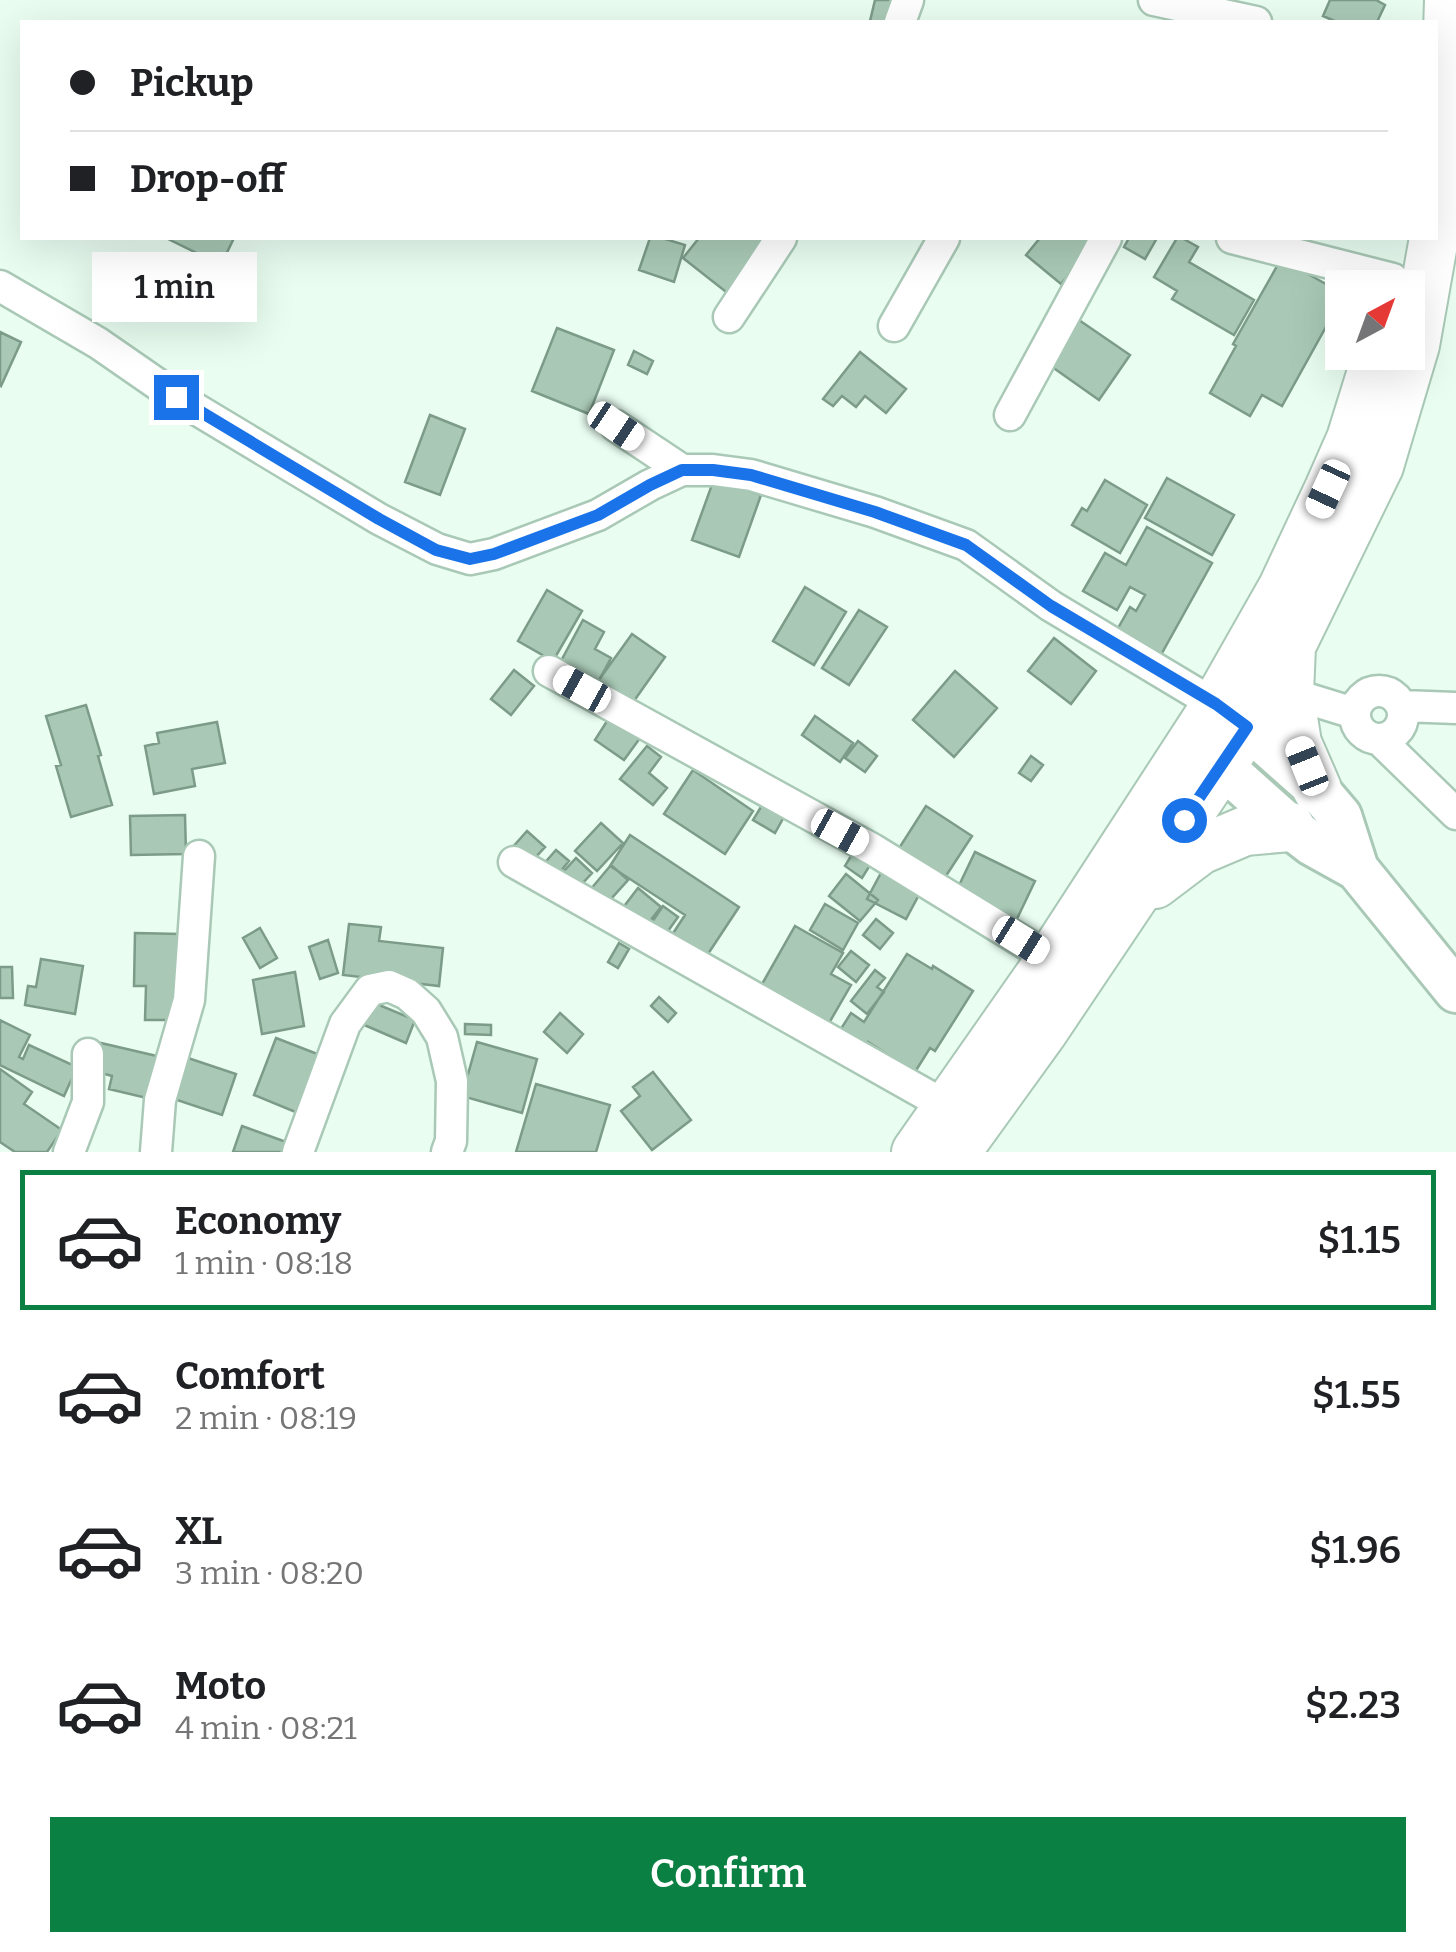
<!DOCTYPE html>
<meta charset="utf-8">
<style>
body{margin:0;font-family:Bitter,serif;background:#f6f6f6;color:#202124;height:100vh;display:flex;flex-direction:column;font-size:38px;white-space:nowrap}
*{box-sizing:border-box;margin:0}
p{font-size:32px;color:#757577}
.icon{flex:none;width:55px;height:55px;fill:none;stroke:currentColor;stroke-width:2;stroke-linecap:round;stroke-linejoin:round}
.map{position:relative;height:1152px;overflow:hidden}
.side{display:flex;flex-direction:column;background:#fff;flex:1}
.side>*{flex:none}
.hud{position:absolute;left:20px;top:20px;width:1418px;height:220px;border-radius:0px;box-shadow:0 10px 40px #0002;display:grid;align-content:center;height:220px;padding:0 50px;background:#fff}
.needle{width:65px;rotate:41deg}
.controls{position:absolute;left:1325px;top:270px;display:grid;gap:20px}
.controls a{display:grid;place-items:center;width:100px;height:100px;border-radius:0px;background:#fff;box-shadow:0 10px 40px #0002;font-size:50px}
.end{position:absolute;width:45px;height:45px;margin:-22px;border:12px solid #1a73e8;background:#fff;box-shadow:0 0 0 5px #fff}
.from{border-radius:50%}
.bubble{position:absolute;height:70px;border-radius:0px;background:#fff;box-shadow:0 10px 40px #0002;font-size:32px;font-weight:600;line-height:70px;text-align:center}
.car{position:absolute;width:30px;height:60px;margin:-30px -15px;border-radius:12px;box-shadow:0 0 8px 2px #0007;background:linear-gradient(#fff 24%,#345 0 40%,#fff 0 76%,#345 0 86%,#fff 0)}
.hud b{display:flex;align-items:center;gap:35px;height:95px;font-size:38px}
.hud b+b{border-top:2px solid #e0e0e0}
.hud i{width:25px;height:25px;background:#202124}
ul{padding:18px 0 0;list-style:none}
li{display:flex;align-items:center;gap:30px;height:140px;margin:0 20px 15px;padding:0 30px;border:5px solid transparent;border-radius:0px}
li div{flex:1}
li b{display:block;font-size:38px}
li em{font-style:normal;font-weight:600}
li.current{border-color:#0b8043}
li>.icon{width:90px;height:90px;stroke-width:1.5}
.primary-button{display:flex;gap:20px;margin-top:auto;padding:20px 50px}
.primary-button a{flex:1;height:115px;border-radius:0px;background:#0b8043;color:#fff;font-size:40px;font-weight:600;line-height:115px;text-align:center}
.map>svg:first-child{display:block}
.building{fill:#a9c9b6;stroke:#7c9b89;stroke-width:2.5}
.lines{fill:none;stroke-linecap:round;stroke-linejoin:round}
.minor-casing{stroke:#a9c9b6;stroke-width:35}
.secondary-casing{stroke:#a9c9b6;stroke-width:48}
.primary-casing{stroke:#a9c9b6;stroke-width:52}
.minor{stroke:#fff;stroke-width:30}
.secondary{stroke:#fff;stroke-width:42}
.primary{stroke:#fff;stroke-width:48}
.route{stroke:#1a73e8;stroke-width:12}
</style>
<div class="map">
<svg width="1456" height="1152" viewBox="0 0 1456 1152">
<rect width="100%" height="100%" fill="#e9fdf1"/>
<path class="building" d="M875,0H900L895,22L870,21Z
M1330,0H1376L1385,5L1377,22H1337L1323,16Z
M166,238H234L221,265Z
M650,238H662L685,245L674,282L639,270Z
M699,238H771L730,295L683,258Z
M1040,238H1092L1096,240L1061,284L1026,255Z
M1129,238H1157L1145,259L1124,247Z
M1177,238H1182L1198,247L1189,262L1254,300L1234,335L1172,299L1177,291L1154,277Z
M1281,259L1342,293V298L1282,406L1262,395L1250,416L1210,393L1236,346L1233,344Z
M1076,318L1130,355L1099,400L1045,362Z
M557,328L614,350L589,414L532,391Z
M0,332L21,342L1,386L0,385Z
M634,351L653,361L647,374L628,365Z
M860,352L906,389L886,413L865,396L856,407L842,396L833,406L823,399Z
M430,415L465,429L440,495L405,482Z
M1167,478L1234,515L1212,555L1145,518Z
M714,479L761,495L739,557L692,540Z
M1105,480L1147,505L1120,553L1072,525L1082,508L1087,511Z
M1147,527L1212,563L1157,662L1113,637L1130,607L1136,611L1145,595L1130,587L1117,610L1083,591L1105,553L1126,565Z
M805,587L846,612L814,665L773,641Z
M547,590L582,611L553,661L518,641Z
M859,610L887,627L849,685L822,668Z
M583,620L604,632L595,649L611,658L598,682L561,661Z
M632,634L665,657L629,708L596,684Z
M1054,638L1096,671L1071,704L1028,671Z
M514,670L534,686L511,715L491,699Z
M955,671L997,708L954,757L913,720Z
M86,705L101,755L98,756L112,805L71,817L56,766L61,765L46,716Z
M815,716L853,743L840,762L802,735Z
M609,718L640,738L624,760L595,740Z
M217,722L225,763L192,769L195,786L154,794L145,746L159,743L157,733Z
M858,741L877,756L865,772L845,758Z
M647,746L661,757L649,773L667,788L653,805L620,779Z
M1031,756L1043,765L1031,781L1019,773Z
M693,770L753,811L725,854L664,814Z
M764,802L785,815L775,833L753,820Z
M926,806L972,836L940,885L894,856Z
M185,815L186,854L131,855L130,816Z
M601,823L623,843L597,871L575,851Z
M527,831L545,847L521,873L504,857Z
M630,835L739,907L702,963L668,941L685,915L610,866Z
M556,850L569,861L555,878L541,867Z
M854,851L872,862L862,878L845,866Z
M975,852L1035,881L1014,925L954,896Z
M576,858L592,873L569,898L553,883Z
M611,865L628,880L601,910L585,896Z
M882,871L921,891L906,919L867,899Z
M846,874L878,900L860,921L829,896Z
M638,888L661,907L638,936L615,918Z
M825,904L858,923L843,950L810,930Z
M663,906L678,917L658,945L643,935Z
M876,919L893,933L880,949L863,935Z
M349,924L381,927L379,941L443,948L439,986L343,975Z
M795,926L843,953L831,974L851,985L821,1037L753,1000Z
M260,928L277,958L260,968L243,938Z
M135,933L180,934L178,1020H145L146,986H134Z
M328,940L338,973L320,979L309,947Z
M619,943L629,949L618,968L608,962Z
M851,951L869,965L856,982L838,967Z
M907,954L932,969L933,966L973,991L935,1051L930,1048L915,1072L868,1042L858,1059L832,1043L851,1013L864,1022Z
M41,959L83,966L75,1014L25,1005L28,986L36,987Z
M0,967H12L13,998H0Z
M875,970L885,978L877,987L884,992L867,1014L851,1001Z
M295,972L304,1026L262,1034L253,980Z
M659,997L676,1013L668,1022L651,1006Z
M372,1002L415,1020L406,1043L362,1024Z
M560,1013L583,1034L567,1053L544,1032Z
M0,1020L30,1035L19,1057L23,1059L29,1045L77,1067L64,1096L0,1065Z
M465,1024L491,1025V1035L465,1034Z
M276,1038L320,1055L298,1113L254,1095Z
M477,1042L537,1059L522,1113L462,1096Z
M101,1043L161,1057L151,1099L109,1089L112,1076L94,1071Z
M179,1055L236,1074L222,1115L165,1096Z
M0,1069L32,1092L24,1104L62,1130L47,1152H15L0,1142Z
M653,1072L691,1120L652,1150L621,1111L640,1096L633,1087Z
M536,1084L610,1105L596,1152H516Z
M242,1126L289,1143L285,1152H233Z"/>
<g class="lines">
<defs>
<path id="minor" d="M1154,0L1256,22
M900,22L908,0
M1232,238L1393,279
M0,286L98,343L176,397L379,519L437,549L470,559L494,554L598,515L650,485L682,470H713L751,475L875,512L966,545L1051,606L1216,705
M729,317L781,238
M894,326L944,238
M1010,415L1106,238
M616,426L682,470
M549,671L872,849L1051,959
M1355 715a24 24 0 1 1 48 0a24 24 0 1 1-48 0Z
M1289,693L1354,713
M1402,706L1456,708
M1380,740L1456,814
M514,862L948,1107
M69,1152L88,1102V1054
M156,1152L160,1100L189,1000L199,856
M298,1152L345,1024L370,990L389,986L407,994L426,1011L442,1037L452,1081L451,1141L447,1152"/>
<path id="secondary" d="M1220,708L1247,727L1317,789L1340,816L1357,869L1456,991
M1197,744L1290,827L1312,844L1357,869"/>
<path id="primary" d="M1435,233L1443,191L1449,0
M1291,647L1289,693L1297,743L1317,789
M1155,884L1200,850L1245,831L1290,827
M916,1152L1051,959L1216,705L1283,587L1329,489L1351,439L1378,352
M956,1152L1042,1033L1222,765L1247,727L1292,644L1379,466L1415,345L1434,238"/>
</defs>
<use href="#minor" class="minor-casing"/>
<use href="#secondary" class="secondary-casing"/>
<use href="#primary" class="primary-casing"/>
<use href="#minor" class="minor"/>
<use href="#secondary" class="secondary"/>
<use href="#primary" class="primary"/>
</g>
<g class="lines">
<path class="route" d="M176,397L379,519L436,550L470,559L494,554L598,515L650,485L682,470H713L751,475L875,512L966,545L1051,606L1216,704L1247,727L1184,820"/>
</g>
</svg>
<div class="controls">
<a><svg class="needle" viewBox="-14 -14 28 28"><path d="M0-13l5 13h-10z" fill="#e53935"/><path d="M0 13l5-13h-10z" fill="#757577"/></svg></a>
</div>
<i class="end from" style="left:1184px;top:820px"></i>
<i class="end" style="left:176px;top:397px"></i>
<div class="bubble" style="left:92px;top:252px;width:165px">1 min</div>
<i class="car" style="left:616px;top:426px;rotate:124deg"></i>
<i class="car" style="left:1328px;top:489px;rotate:205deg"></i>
<i class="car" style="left:582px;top:689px;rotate:299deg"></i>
<i class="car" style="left:1307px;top:766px;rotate:338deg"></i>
<i class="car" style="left:840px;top:832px;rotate:119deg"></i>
<i class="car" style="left:1021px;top:940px;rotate:122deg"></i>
<div class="hud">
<b><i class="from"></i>Pickup</b>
<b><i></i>Drop-off</b>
</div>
</div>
<section class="side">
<ul>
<li class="current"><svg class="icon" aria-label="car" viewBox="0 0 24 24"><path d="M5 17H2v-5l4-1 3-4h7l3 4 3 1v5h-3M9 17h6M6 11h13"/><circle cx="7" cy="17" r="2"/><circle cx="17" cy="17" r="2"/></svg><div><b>Economy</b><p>1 min · 08:18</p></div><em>$1.15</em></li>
<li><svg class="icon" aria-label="car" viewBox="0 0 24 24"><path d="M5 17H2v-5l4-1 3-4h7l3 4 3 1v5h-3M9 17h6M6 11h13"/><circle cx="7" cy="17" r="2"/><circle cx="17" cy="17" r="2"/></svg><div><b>Comfort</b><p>2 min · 08:19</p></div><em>$1.55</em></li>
<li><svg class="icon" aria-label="car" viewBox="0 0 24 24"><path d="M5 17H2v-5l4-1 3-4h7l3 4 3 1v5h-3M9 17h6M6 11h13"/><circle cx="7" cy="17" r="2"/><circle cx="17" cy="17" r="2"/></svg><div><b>XL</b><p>3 min · 08:20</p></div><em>$1.96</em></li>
<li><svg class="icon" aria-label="car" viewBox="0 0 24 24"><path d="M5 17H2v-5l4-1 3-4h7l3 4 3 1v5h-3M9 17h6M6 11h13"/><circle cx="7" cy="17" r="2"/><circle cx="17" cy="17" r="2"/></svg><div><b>Moto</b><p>4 min · 08:21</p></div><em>$2.23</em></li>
</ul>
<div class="primary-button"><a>Confirm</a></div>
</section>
